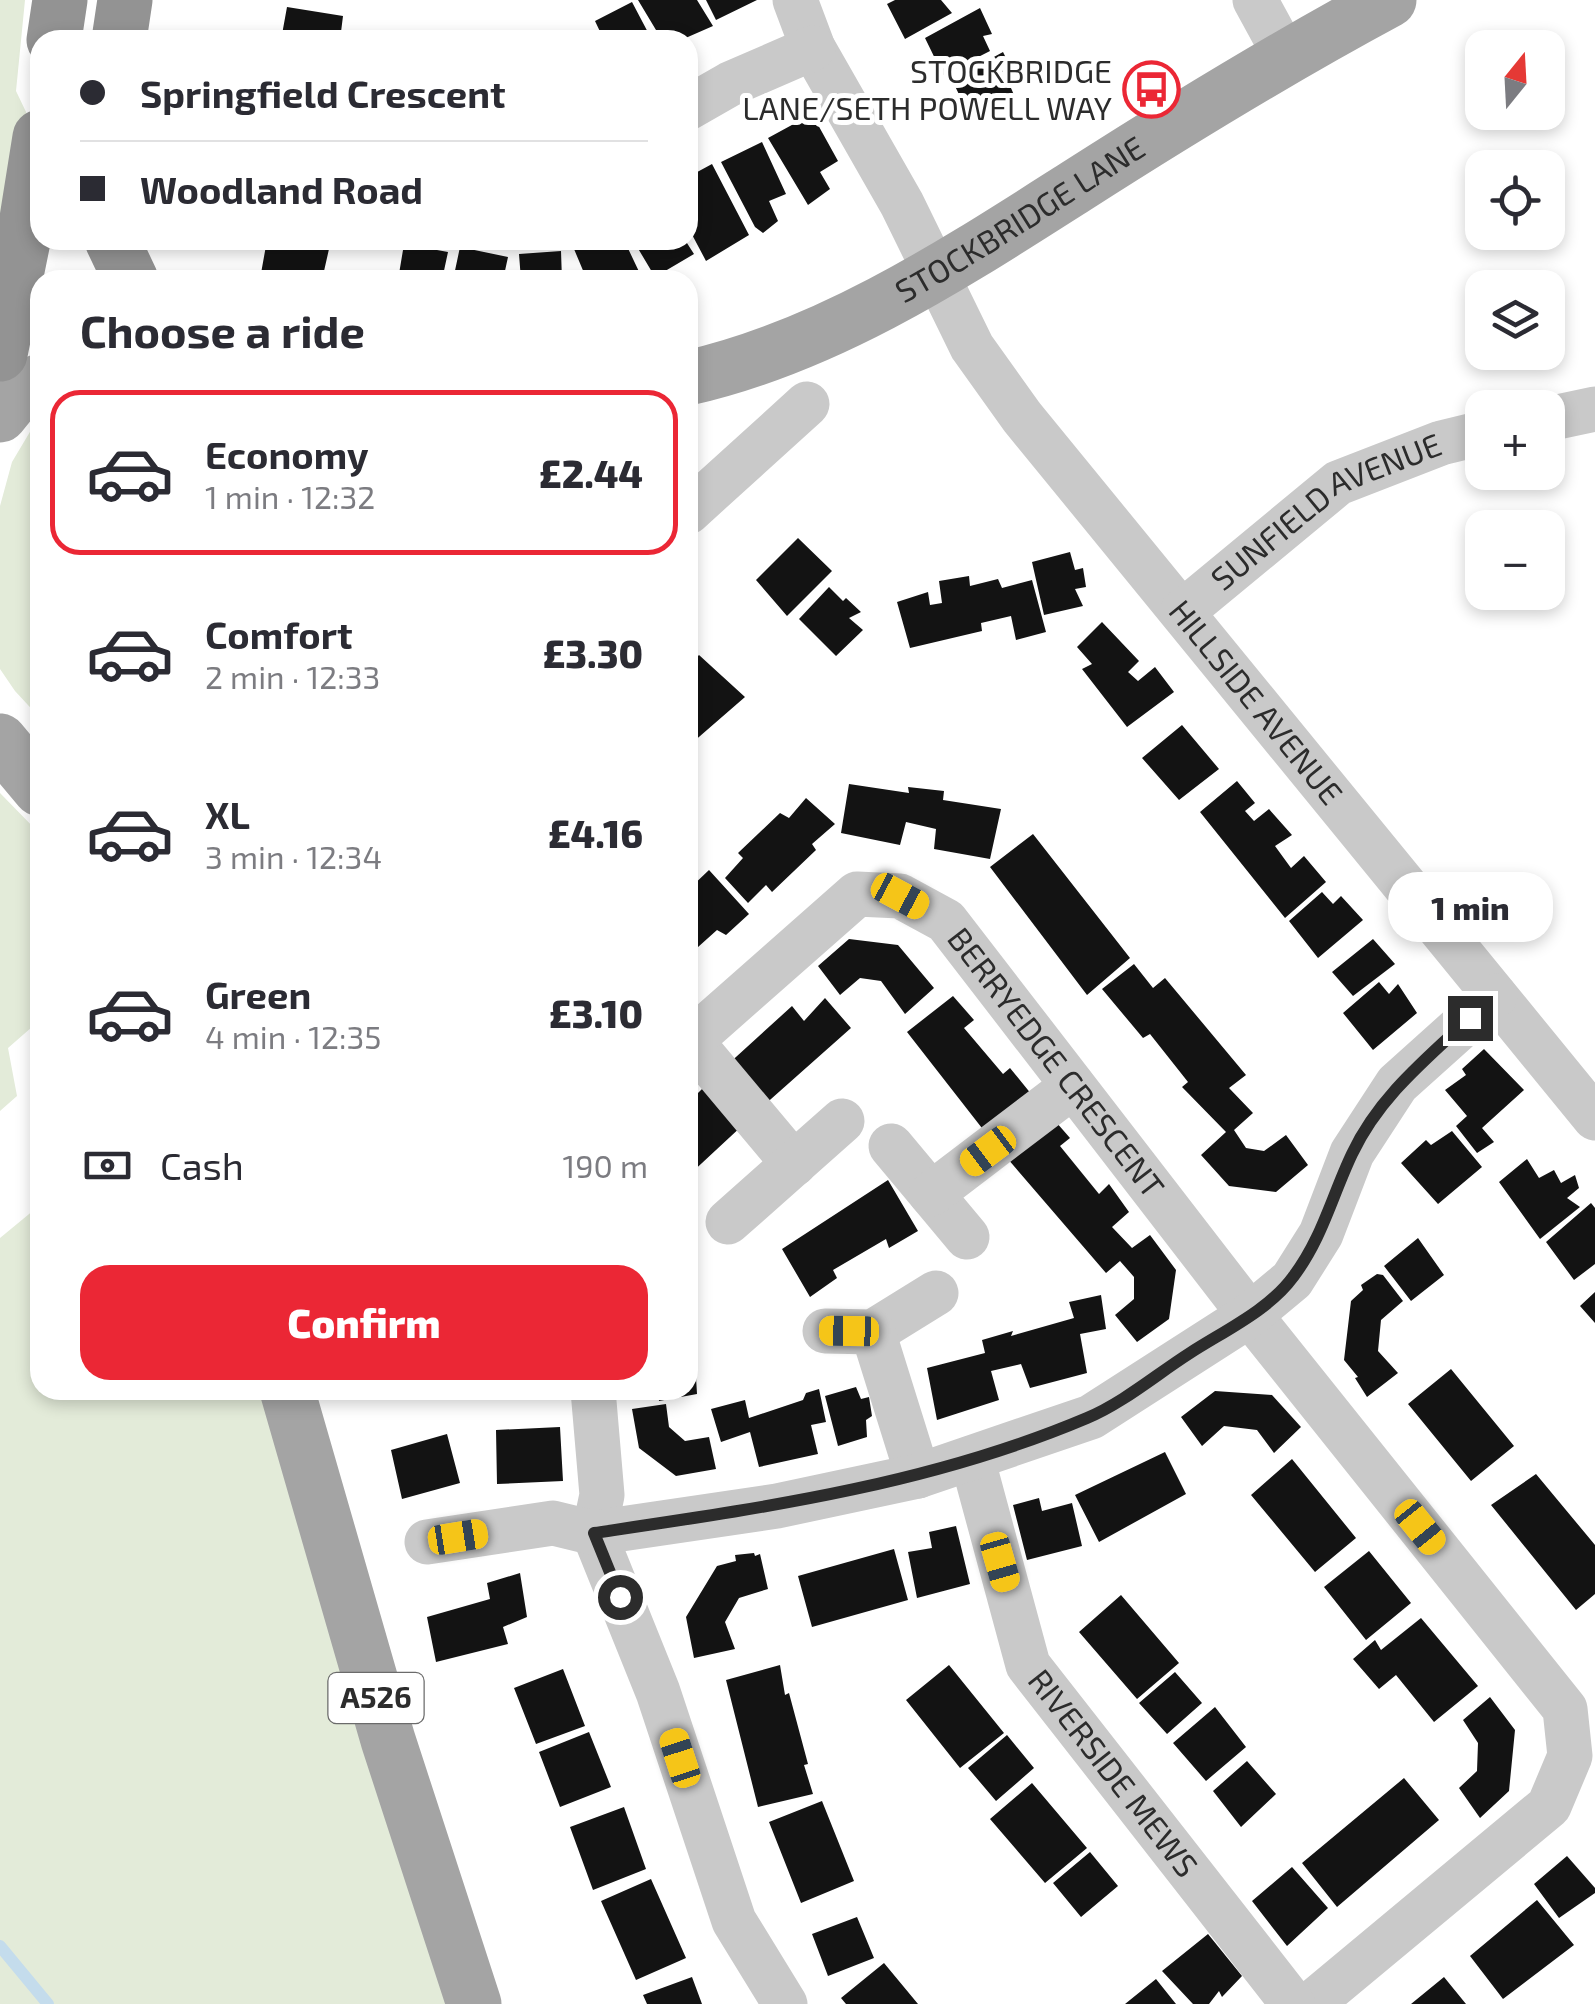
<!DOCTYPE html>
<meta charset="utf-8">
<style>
body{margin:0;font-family:"Exo 2",sans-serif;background:#f2f2f3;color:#2b2b33;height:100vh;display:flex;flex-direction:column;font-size:38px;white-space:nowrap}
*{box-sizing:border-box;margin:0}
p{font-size:32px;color:#7c7c81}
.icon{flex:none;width:55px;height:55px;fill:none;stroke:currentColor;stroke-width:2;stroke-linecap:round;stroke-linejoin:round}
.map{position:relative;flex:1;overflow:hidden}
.sheet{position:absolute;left:30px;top:270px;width:668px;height:1130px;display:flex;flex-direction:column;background:#fff;border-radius:30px;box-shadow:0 5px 15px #0003}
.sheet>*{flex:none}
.top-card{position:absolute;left:30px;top:30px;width:668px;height:220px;border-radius:30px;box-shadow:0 5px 15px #0003;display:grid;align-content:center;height:220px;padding:0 50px;background:#fff}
.needle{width:65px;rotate:18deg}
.fabs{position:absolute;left:1465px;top:30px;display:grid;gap:20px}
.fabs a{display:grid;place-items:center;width:100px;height:100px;border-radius:20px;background:#fff;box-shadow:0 5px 15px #0003;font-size:50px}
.end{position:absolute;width:45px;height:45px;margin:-22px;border:12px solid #2c2c2c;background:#fff;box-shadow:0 0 0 5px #fff}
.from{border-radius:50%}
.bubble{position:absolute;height:70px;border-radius:30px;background:#fff;box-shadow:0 5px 15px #0003;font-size:32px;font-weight:800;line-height:70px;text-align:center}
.car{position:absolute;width:30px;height:60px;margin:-30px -15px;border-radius:12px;box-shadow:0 0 8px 2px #0007;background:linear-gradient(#f5c518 24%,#345 0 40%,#f5c518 0 76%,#345 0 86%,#f5c518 0)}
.top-card b{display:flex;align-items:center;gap:35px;height:95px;font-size:38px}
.top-card b+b{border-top:2px solid #e1e1e2}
.top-card i{width:25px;height:25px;background:#2b2b33}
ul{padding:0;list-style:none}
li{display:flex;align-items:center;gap:30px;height:165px;margin:0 20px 15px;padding:0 30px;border:5px solid transparent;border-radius:30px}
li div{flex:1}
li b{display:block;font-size:38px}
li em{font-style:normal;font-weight:800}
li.selected{border-color:#eb2735}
li>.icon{width:90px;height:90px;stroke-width:1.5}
h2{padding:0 50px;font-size:45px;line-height:120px}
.pay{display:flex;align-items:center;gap:25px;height:110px;padding:0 50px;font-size:38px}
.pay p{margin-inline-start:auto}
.button{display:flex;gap:20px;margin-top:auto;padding:20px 50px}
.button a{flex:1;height:115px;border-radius:30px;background:#eb2735;color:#fff;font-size:40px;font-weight:800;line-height:115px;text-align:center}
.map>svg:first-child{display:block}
.green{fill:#e3ebd9}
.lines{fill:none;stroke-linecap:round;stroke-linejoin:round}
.stream{stroke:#c4dcec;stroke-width:12}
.building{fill:#131313}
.minor{stroke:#c9c9c9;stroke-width:45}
.major{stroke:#a4a4a4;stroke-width:55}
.highway{stroke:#939393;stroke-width:55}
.route{stroke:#2c2c2c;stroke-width:12}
.labels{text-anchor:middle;stroke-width:10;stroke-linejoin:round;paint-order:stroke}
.shield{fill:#fff;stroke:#6b6b6b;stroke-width:2.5}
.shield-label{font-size:30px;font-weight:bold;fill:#2c2c2c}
.poi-label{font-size:32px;fill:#2c2c2c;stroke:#fff;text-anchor:end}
.street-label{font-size:32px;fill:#2c2c2c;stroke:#fff}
</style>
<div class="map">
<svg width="1595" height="2004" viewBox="0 0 1595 2004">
<rect width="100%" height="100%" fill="#fff"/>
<path class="green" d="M0,0H25L16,91L27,114L0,289Z
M40,415V718L15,691L0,669V506L12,462Z
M0,793L40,834V1020L8,1048L17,1096L0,1111Z
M40,1205V1390H273L459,2004H0V1238Z"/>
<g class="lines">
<path class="stream" d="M0,1946L48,2004"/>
</g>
<path class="building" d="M638,0H697L713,26L681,40H662Z
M706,0H757L716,20Z
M895,0H941L952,13L905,39L887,4Z
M632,2L652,40H604L595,21Z
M287,7L343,16L340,40H281Z
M980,8L992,34L983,36L990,51L943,75L925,38Z
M1003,52L1015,76L1008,81L1014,95L970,117L952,80Z
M812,114L838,161L820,172L830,189L808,205L768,138Z
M762,142L786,194L769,201L778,221L763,233L755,227L721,162Z
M712,164L749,235L706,261L688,227V177Z
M267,240L329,249L322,280L260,279Z
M594,240H624L643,280H587L574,249Z
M633,240H685L694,254L655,277Z
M404,244L448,252L442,280H398Z
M460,247L508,257L503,280H453Z
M561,251L562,280H521L519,254Z
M798,538L832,571L787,616L756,580Z
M1070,552L1075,570L1083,568L1086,587L1075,589L1083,606L1044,615L1032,562Z
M969,576L970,586L998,579L1002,588L1032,580L1046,632L1016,640L1011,616L981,623L982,631L910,648L897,602L928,592L930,605L942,603L939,581Z
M829,587L843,601L846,598L861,612L849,618L863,630L836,656L799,619Z
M1102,622L1139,661L1128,672L1138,681L1155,667L1174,692L1127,727L1082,669L1092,664L1077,647Z
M699,655L745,697L692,743L688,739V666Z
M1182,725L1219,769L1179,800L1142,758Z
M1237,781L1255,803L1245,811L1254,821L1269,809L1292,835L1275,846L1291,868L1304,856L1326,882L1285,918L1200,812Z
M849,784L909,793L908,787L944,791L943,800L1001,809L990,859L934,849L936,829L906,822L900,845L841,833Z
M806,798L835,824L812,844L816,850L772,892L766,885L748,903L725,878L743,858L738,853L780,813L789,818Z
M1033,834L1130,958L1087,995L990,867Z
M709,870L749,914L726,935L717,930L688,956V890Z
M1322,892L1333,904L1341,896L1363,920L1318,958L1289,921Z
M849,939L898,945L934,988L905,1014L881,981L860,978L840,995L818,966Z
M1373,939L1395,964L1353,996L1332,972Z
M1134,964L1153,988L1165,978L1246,1075L1229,1088L1253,1113L1234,1130L1246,1148L1264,1151L1286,1135L1308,1165L1276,1192L1229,1186L1201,1155L1226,1132L1182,1087L1188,1082L1150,1034L1143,1038L1102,989Z
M1379,982L1389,994L1398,984L1417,1013L1373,1050L1343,1013Z
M953,996L974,1020L964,1028L1003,1074L1010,1068L1032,1095L985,1132L907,1032Z
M825,998L851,1028L761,1108L725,1067L792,1006L804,1021Z
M1484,1049L1524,1090L1482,1128L1494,1142L1477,1153L1456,1126L1467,1116L1445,1090L1466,1075L1462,1069Z
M706,1085L744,1124L688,1176V1103Z
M1049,1114L1070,1138L1060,1146L1099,1194L1109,1184L1129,1212L1112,1227L1132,1248L1150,1235L1176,1270L1169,1319L1137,1342L1115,1315L1134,1299V1277L1120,1261L1106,1273L1001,1151Z
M1452,1131L1482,1167L1438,1204L1401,1163L1426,1140L1431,1145Z
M1527,1159L1539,1178L1554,1170L1561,1183L1575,1175L1579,1188L1567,1198L1580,1207L1540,1239L1499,1182Z
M888,1180L918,1231L889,1248L886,1239L833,1270L837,1278L810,1297L782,1249Z
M1591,1203L1595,1208V1264L1574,1280L1546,1242Z
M1418,1238L1444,1275L1411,1301L1384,1266Z
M688,1248L694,1283L688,1284Z
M1377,1274L1383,1275L1403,1301L1381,1320L1378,1351L1398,1373L1367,1397L1355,1378L1358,1377L1344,1360L1351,1301L1363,1290L1361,1285Z
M1595,1292V1323L1580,1306Z
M1101,1295L1106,1329L1080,1334L1087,1373L1030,1388L1021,1364L991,1371L999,1400L937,1420L927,1368L985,1353L982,1340L1013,1331L1011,1336L1074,1318L1069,1302Z
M695,1360L697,1394L659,1401L658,1390H688V1361Z
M1451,1369L1514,1446L1471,1481L1408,1404Z
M856,1387L861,1399L869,1397L872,1416L866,1420L867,1437L838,1446L825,1396Z
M819,1389L826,1422L811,1425L818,1454L759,1467L750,1432L721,1442L711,1409L745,1400L749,1418L803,1400L806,1393Z
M1215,1391L1272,1395L1301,1427L1274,1453L1257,1430L1224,1426L1202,1446L1181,1417Z
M666,1404L669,1427L685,1441L709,1437L716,1469L676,1476L639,1448L632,1409Z
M560,1427L563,1481L497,1484L496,1430Z
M447,1434L460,1483L402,1499L391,1450Z
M1165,1452L1186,1494L1099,1542L1075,1495Z
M1292,1459L1356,1538L1315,1572L1251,1495Z
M1536,1474L1595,1545V1594L1576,1610L1491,1505Z
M1039,1498L1042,1511L1072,1503L1082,1546L1027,1560L1013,1505Z
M956,1526L970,1584L917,1598L908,1552L932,1548L929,1532Z
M894,1549L908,1600L812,1627L798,1576Z
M1369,1551L1411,1603L1366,1640L1324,1587Z
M754,1553L755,1556L760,1554L768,1589L739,1598L725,1622L735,1649L694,1658L686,1617L717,1566L736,1561L735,1555Z
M520,1573L527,1617L503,1627L508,1644L436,1662L427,1617L490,1599L487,1583Z
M1121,1595L1179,1663L1137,1699L1079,1632Z
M1421,1618L1478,1686L1434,1722L1396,1675L1379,1689L1353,1659L1375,1640L1381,1650Z
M780,1665L785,1695L789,1693L808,1764L804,1765L813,1794L758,1807L726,1680Z
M949,1665L1004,1733L960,1768L906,1700Z
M563,1669L585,1726L536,1744L514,1688Z
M1175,1672L1202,1703L1167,1734L1139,1703Z
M1490,1697L1515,1730L1509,1791L1480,1818L1459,1788L1477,1771L1478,1743L1463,1720Z
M1215,1707L1246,1747L1206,1781L1173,1743Z
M589,1732L611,1787L560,1807L539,1752Z
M1007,1735L1034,1768L996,1801L968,1768Z
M1247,1761L1276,1794L1241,1827L1213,1791Z
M1404,1778L1439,1820L1337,1907L1302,1863Z
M1032,1783L1087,1848L1045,1883L990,1819Z
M822,1801L854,1881L801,1903L769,1822Z
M624,1807L646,1869L593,1890L570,1827Z
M1090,1852L1118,1886L1081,1917L1053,1883Z
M1567,1856L1595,1888V1893L1559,1918L1534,1884Z
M1292,1867L1328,1908L1287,1946L1252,1901Z
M651,1879L686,1958L636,1980L601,1901Z
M1537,1900L1574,1945L1503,1999L1470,1956Z
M857,1917L874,1958L828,1976L812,1934Z
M1208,1934L1242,1976L1222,1997L1219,1991L1209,2004H1193L1162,1971Z
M884,1963L918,2004H846L841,1998Z
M692,1977L702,2004H647L643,1995Z
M1444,1977L1466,2004H1411Z
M1156,1979L1176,2004H1125Z"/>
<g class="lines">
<g class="minor">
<path id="s1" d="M795,0L813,48L902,204L972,347L1022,417L1595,1118"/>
<path d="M1255,0L1285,55"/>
<path d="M688,108L730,84L813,48"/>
<path d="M1548,419L1595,409"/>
<path d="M688,512L807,404"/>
<path id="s2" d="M1182,612L1338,483L1441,443L1482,433"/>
<path d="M690,1040L794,1164"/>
<path id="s3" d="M688,1043L857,894L900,896L946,921L1250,1315L1565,1709L1570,1756L1549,1806L1311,2004"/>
<path d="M891,1146L967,1237"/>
<path d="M931,1194L1073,1086"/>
<path d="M728,1222L842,1121"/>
<path d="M825,1331L873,1332L936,1293"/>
<path d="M873,1332L918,1476"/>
<path d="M593,1390L602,1495L594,1533L658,1692L734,1921L785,2004"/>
<path id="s4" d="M972,1458L1028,1665L1293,2004"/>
<path d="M427,1542L553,1523L594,1533L777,1506L918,1476L1091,1417L1250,1315L1292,1280L1321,1234L1352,1153L1397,1084L1495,996"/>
</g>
<g class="major">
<path id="s5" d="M688,378C829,346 954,264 1075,187C1178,121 1281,58 1389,0"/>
<path d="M0,415L17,394L40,381"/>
<path d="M0,741L40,789"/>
<path d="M287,1390L388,1740L474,2004"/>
</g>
<path class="highway" d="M54,40L60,0
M119,40L125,0
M112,240L131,280
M0,354L25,231L40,137"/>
</g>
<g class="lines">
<path class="route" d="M620,1597L594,1533C762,1508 929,1485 1087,1418C1123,1403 1157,1374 1190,1353C1224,1331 1269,1310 1293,1277C1322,1239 1332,1196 1352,1154C1379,1097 1425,1060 1470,1018"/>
</g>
<defs>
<symbol id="bus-ring" viewBox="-11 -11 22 22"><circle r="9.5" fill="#fff" stroke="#eb2735" stroke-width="1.5"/><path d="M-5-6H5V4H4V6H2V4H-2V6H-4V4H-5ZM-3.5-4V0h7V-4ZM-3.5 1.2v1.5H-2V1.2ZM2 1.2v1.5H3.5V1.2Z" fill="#eb2735"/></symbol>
</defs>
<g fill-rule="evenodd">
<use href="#bus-ring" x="1120" y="58" width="63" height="63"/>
</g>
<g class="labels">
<rect class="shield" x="328.5" y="1673" width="95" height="50" rx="8"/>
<g class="shield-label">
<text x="376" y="1708">A526</text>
</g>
<g class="poi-label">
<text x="1112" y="83">STOCKBRIDGE<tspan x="1112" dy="37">LANE/SETH POWELL WAY</tspan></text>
</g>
<g class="street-label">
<text dy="11" stroke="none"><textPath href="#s5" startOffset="370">STOCKBRIDGE LANE</textPath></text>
<text dy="11" stroke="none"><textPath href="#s2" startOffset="178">SUNFIELD AVENUE</textPath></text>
<text dy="11" stroke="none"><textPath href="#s1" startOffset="845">HILLSIDE AVENUE</textPath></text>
<text dy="11" stroke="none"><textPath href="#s3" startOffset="500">BERRYEDGE CRESCENT</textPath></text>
<text dy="11" stroke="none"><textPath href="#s4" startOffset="352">RIVERSIDE MEWS</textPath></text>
</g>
</g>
</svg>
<div class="fabs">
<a><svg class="needle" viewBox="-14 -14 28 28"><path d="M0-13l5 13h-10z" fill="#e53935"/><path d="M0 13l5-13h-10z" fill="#7c7c81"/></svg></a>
<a><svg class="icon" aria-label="locate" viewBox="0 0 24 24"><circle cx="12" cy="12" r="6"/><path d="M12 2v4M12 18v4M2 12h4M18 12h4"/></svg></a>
<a><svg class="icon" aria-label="layers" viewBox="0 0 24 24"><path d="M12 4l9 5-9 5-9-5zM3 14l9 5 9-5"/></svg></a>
<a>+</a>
<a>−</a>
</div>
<i class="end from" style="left:620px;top:1597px"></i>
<i class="end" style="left:1470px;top:1018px"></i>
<div class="bubble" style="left:1388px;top:872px;width:165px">1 min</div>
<i class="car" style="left:900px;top:896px;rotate:118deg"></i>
<i class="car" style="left:988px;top:1151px;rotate:233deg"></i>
<i class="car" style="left:849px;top:1331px;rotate:271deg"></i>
<i class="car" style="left:1420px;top:1527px;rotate:141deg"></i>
<i class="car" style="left:458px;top:1537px;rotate:81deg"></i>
<i class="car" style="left:1000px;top:1562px;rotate:164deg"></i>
<i class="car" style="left:680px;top:1758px;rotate:342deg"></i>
<div class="top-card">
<b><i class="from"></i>Springfield Crescent</b>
<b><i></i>Woodland Road</b>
</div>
<section class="sheet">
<h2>Choose a ride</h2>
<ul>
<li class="selected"><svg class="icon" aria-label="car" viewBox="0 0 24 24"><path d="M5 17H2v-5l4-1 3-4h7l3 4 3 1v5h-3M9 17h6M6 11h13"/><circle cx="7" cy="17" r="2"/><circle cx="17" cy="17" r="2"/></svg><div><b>Economy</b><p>1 min · 12:32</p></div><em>£2.44</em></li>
<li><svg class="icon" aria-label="car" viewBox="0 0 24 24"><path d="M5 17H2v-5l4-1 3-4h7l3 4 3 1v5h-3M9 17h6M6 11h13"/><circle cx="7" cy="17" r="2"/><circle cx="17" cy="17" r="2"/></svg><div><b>Comfort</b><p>2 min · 12:33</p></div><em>£3.30</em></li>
<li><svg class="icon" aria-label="car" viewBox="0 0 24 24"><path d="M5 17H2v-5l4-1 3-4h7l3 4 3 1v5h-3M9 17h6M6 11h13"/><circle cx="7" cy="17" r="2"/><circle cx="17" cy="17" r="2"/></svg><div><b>XL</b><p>3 min · 12:34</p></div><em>£4.16</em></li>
<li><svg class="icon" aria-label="car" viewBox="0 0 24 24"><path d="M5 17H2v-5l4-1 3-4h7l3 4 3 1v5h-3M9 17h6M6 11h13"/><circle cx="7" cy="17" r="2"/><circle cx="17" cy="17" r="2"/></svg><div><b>Green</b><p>4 min · 12:35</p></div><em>£3.10</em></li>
</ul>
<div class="pay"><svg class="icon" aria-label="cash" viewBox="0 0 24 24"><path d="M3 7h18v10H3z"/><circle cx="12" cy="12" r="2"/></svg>Cash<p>190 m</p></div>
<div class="button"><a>Confirm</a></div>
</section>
</div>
